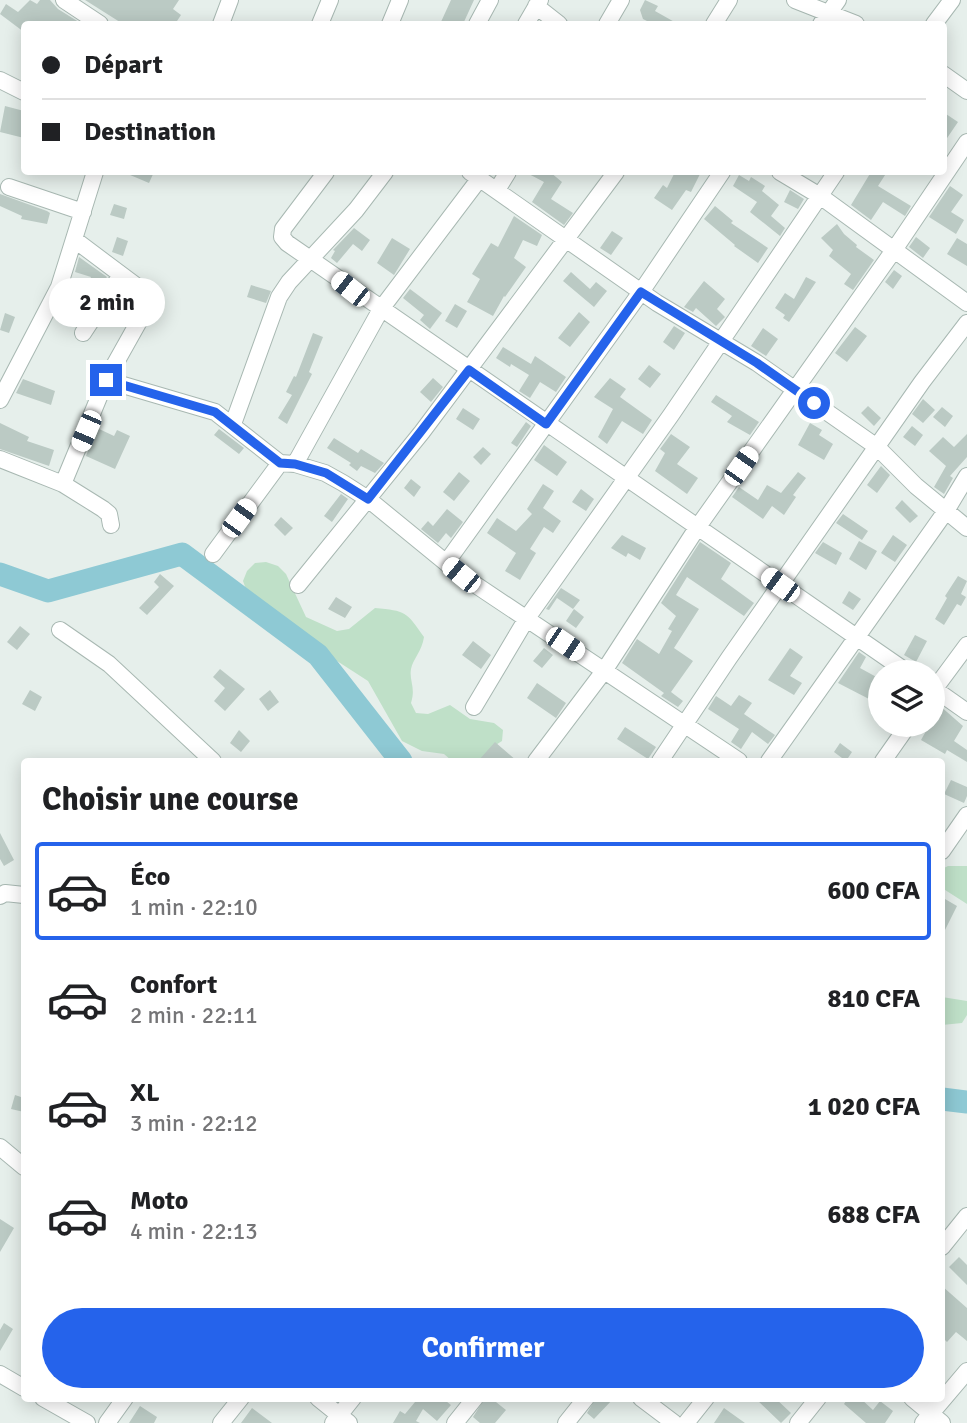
<!DOCTYPE html>
<html lang="fr">
<meta charset="utf-8">
<style>
body{margin:0;font-family:Signika,sans-serif;background:#f2f2f2;color:#202124;height:100vh;display:flex;flex-direction:column;font-size:26px;white-space:nowrap}
*{box-sizing:border-box;margin:0}
p{font-size:23px;color:#757577}
.icon{flex:none;width:38px;height:38px;fill:none;stroke:currentColor;stroke-width:2;stroke-linecap:round;stroke-linejoin:round}
.map{position:relative;flex:1;overflow:hidden}
.details{position:absolute;left:21px;top:758px;width:924px;height:644px;display:flex;flex-direction:column;background:#fff;border-radius:7px;box-shadow:0 4px 18px #0003}
.details>*{flex:none}
.banner{position:absolute;left:21px;top:21px;width:926px;height:154px;border-radius:7px;box-shadow:0 4px 18px #0003;display:grid;align-content:center;height:154px;padding:0 21px;background:#fff}
.tools{position:absolute;left:868px;top:660px;display:grid;gap:14px}
.tools a{display:grid;place-items:center;width:77px;height:77px;border-radius:50%;background:#fff;box-shadow:0 4px 18px #0003;font-size:35px}
.end{position:absolute;width:32px;height:32px;margin:-16px;border:9px solid #2563eb;background:#fff;box-shadow:0 0 0 4px #fff}
.from{border-radius:50%}
.bubble{position:absolute;height:49px;border-radius:24px;background:#fff;box-shadow:0 4px 18px #0003;font-size:23px;font-weight:700;line-height:49px;text-align:center}
.car{position:absolute;width:21px;height:42px;margin:-21px -10px;border-radius:9px;box-shadow:0 0 5px 2px #0007;background:linear-gradient(#fff 24%,#345 0 40%,#fff 0 76%,#345 0 86%,#fff 0)}
.banner b{display:flex;align-items:center;gap:24px;height:66px;font-size:26px}
.banner b+b{border-top:2px solid #e0e0e0}
.banner i{width:18px;height:18px;background:#202124}
ul{padding:0;list-style:none}
li{display:flex;align-items:center;gap:21px;height:98px;margin:0 14px 10px;padding:0 7px;border:4px solid transparent;border-radius:7px}
li div{flex:1}
li b{display:block;font-size:26px}
li em{font-style:normal;font-weight:700}
li.current{border-color:#2563eb}
li>.icon{width:63px;height:63px;stroke-width:1.5}
h2{padding:0 21px;font-size:32px;line-height:84px}
.cta{display:flex;gap:14px;margin-top:auto;padding:14px 21px}
.cta a{flex:1;height:80px;border-radius:42px;background:#2563eb;color:#fff;font-size:28px;font-weight:700;line-height:80px;text-align:center}
.map>svg:first-child{display:block}
.green{fill:#bfe0c8}
.lines{fill:none;stroke-linecap:round;stroke-linejoin:round}
.river{stroke:#8ec9d4;stroke-width:23}
.building{fill:#bbcac4}
.minor-casing{stroke:#a8b8b2;stroke-width:18}
.minor{stroke:#fff;stroke-width:16}
.route{stroke:#2563eb;stroke-width:9}
</style>
<div class="map">
<svg width="967" height="1423" viewBox="0 0 967 1423">
<rect width="100%" height="100%" fill="#e6efeb"/>
<path class="green" d="M266,562L278,566L286,574L306,617L337,631L349,629L375,608C406,611 406,611 424,637C422,651 413,659 411,669C409,681 416,687 411,703L416,713L428,714L450,705L470,719L494,723L503,730L502,741L491,748L485,761H452L444,754L422,751L402,741L368,681L289,630L247,592L243,581L247,571L255,563Z
M948,866H967V904L942,888V869Z
M942,997L967,1001V1015L962,1023L942,1025Z"/>
<g class="lines">
<path class="river" d="M0,574L48,591L182,554L318,655L401,761
M942,1099L967,1102"/>
</g>
<path class="building" d="M30,0L37,4L40,0H50L58,9L82,24H24V32L0,14L6,4L18,12Z
M85,0H179L173,9L181,15L175,24H123Z
M451,0H474L463,24H440Z
M645,0L658,6L655,11L678,24H653L643,19L640,10Z
M5,106L24,111V138L0,132Z
M943,112L958,122L943,144Z
M123,172H154L149,183Z
M525,172H550L562,182L551,199L573,213L564,225L532,202L544,182Z
M675,172H701L691,192L686,190L672,210L654,198L663,185L667,188Z
M871,172H887L878,186L911,206L905,216L883,202L871,220L851,205Z
M739,175L749,181L751,177L765,186L762,191L779,205L771,216L785,228L780,236L750,212L757,202L733,186Z
M950,186L963,195L951,212L964,220L956,234L929,217Z
M790,190L804,199L798,209L784,202Z
M0,194L47,211L50,213L47,224L21,219L22,216L0,206Z
M114,204L127,208L124,219L110,215Z
M715,206L733,221L731,223L768,248L758,263L734,246L735,245L704,219Z
M514,216L542,235L537,246L523,240L514,258L526,267L505,297L504,296L493,316L467,302L480,279L472,274L491,243L498,247Z
M837,224L844,234L857,245L856,247L874,260L853,290L844,284L851,274L829,256L833,250L821,238Z
M354,228L370,240L362,251L353,244L337,263L331,258L335,251L333,250Z
M612,231L623,238L611,255L600,248Z
M117,237L128,241L123,256L112,252Z
M916,237L930,248L923,258L909,247Z
M392,238L410,249L394,275L377,263Z
M957,238L967,244V266L947,254Z
M79,257L107,277L104,281L101,280L88,307L80,303L91,277L75,272Z
M894,270L902,276L893,289L885,282Z
M571,272L590,289L596,282L607,291L594,307L563,281Z
M806,277L816,282L789,322L783,318L785,315L775,308L785,293L794,299Z
M704,281L725,299L717,309L725,317L716,326L696,308L693,312L684,307Z
M251,285L271,291L266,303L247,297Z
M410,289L442,313L430,329L420,320L424,315L403,298Z
M69,290L81,298L74,308L64,300Z
M455,304L467,311L457,328L445,321Z
M579,312L590,322L570,347L558,338Z
M5,313L15,317L9,333L0,330Z
M674,326L685,333L674,350L663,342Z
M855,327L867,336L847,362L835,353Z
M763,328L778,339L766,356L751,346Z
M313,333L323,337L309,372L312,374L287,424L278,418L292,395L286,392L294,376L296,377Z
M503,347L531,364L535,356L566,377L556,392L540,382L530,398L519,391L529,375L511,364L510,367L496,358Z
M649,365L661,374L650,388L638,379Z
M433,378L443,387L431,402L420,392Z
M610,378L626,389L620,397L652,420L643,434L622,421L607,444L598,437L613,409L594,397Z
M23,379L55,391L51,405L16,393Z
M716,395L759,422L750,435L727,422L732,416L711,402Z
M923,399L935,410L923,423L912,414Z
M868,406L881,418L874,426L861,413Z
M942,407L953,416L945,427L933,417Z
M463,408L480,419L473,430L456,419Z
M526,422L531,426L517,447L511,443Z
M0,423L29,437L27,441L54,450L49,466L0,449Z
M810,423L822,430L819,435L833,444L824,460L798,445Z
M912,426L923,435L915,446L903,437Z
M97,428L114,436L117,430L130,436L115,469L86,456Z
M219,429L244,448L239,454L214,435Z
M671,434L690,447L677,464L698,478L687,494L655,471L665,453L660,449Z
M967,434V457L950,476L953,478L944,494L934,487L946,466L929,451L943,437L954,447Z
M334,438L358,453L361,449L384,463L375,473L361,466L357,471L349,465L351,463L327,448Z
M544,445L567,462L557,476L534,460Z
M483,447L491,454L481,465L473,457Z
M881,466L890,475L877,493L867,485Z
M459,472L470,481L454,501L443,492Z
M798,472L806,478L793,495L796,497L784,515L772,506L763,519L732,497L739,487L758,500L767,485L781,493Z
M411,479L421,487L414,497L404,488Z
M543,484L554,491L543,508L561,521L553,533L544,527L530,549L536,553L520,580L505,571L516,553L487,533L497,518L516,531L532,514L527,509Z
M581,489L594,499L586,511L572,502Z
M341,494L348,499L332,522L324,516Z
M902,500L918,516L910,523L895,508Z
M447,509L463,522L451,538L446,533L438,543L421,529L428,521L433,526Z
M843,514L868,531L862,540L836,523Z
M281,517L293,528L285,536L274,525Z
M622,535L646,548L640,560L628,553L626,557L611,548Z
M893,535L907,545L895,562L881,553Z
M859,541L877,551L866,570L849,559Z
M700,542L731,563L721,579L754,603L744,616L687,577L676,595L699,609L674,648L693,661L671,692L683,701L678,707L661,696L664,693L622,663L637,639L659,654L672,631L668,629L676,616L661,603Z
M823,542L842,553L836,565L815,553Z
M160,574L174,586L147,615L139,608L159,587L154,582Z
M958,576L967,581L961,594L966,597L961,606L957,604L944,625L935,619L947,598L945,596Z
M561,588L580,600L573,609L557,598L549,610L546,609Z
M849,591L861,599L853,610L842,603Z
M336,597L352,607L345,618L328,609Z
M574,609L584,617L576,628L566,621Z
M20,626L30,634L17,650L7,642Z
M915,635L927,641L916,662L904,655Z
M473,641L491,655L481,669L462,655Z
M544,648L553,655L542,668L533,661Z
M790,648L803,657L790,676L802,683L794,695L768,680Z
M859,652L866,657L860,668L880,679V698L872,693L869,699L838,683Z
M220,669L245,689L225,711L214,701L225,688L213,677Z
M537,683L566,703L556,718L527,698Z
M30,690L42,697L35,711L22,704Z
M270,690L279,702L268,711L259,699Z
M739,695L752,703L744,714L775,735L768,744L752,732L741,749L731,742L739,729L708,709L716,696L731,706Z
M939,705L963,726L954,741L967,750V762L947,750L945,754L921,740L930,724H933V712Z
M625,727L656,747L648,759L617,739Z
M239,730L250,741L241,752L230,743Z
M495,742L517,761H478Z
M840,743L852,752L846,761L834,752Z
M951,780L967,787V796L964,803L944,794Z
M0,833L14,860L4,866L0,859Z
M945,899L957,906L942,936V906Z
M15,1095L24,1098V1112L11,1109Z
M0,1219L14,1228L0,1252Z
M959,1257L967,1265V1285L949,1267Z
M942,1286L967,1308V1341L956,1332L947,1342L942,1337Z
M4,1323L13,1329L0,1351V1330Z
M411,1398H442L451,1405L437,1421L423,1409L416,1421L420,1423H393L400,1411L405,1414L415,1402Z
M485,1398H491L506,1410L495,1423H480L473,1417Z
M596,1398H614L594,1419L587,1413Z
M755,1398H775L791,1413L781,1423Z
M848,1398H860L873,1410L880,1401L893,1411L885,1423H866L844,1404Z
M140,1406L157,1417L154,1423H129Z
M252,1408L272,1423H241Z
M724,1408L745,1423H714Z"/>
<g class="lines">
<defs>
<path id="minor" d="M64,0L100,24
M795,0L856,24
M536,6L559,24
M221,24L230,0
M320,24L330,0
M390,24L400,0
M477,24L490,0
M526,24L540,0
M607,24L621,0
M714,24L729,0
M821,24L838,0
M934,24L952,0
M943,74L967,91
M0,80L24,92
M326,172L283,229L282,237L287,243L907,672
M470,172L657,303L757,363L877,447L916,486L967,528
M780,172L820,196L967,303
M9,187L83,212
M497,190L508,172
M83,333L121,275
M106,380L215,412L280,463L295,464L325,473L343,483L368,499L461,575L739,761
M0,400L59,287L95,172
M233,424L279,297L289,282L356,210L385,172
M0,459L63,484L103,509L109,514L111,525
M295,464L381,309L480,178
M63,484L106,380L147,307L143,291L75,240
M213,554L280,463
M446,563L641,292L722,172
M298,585L422,432L616,172
M60,630L109,664L213,761
M933,688L967,712
M933,691L967,645
M474,707L527,618L671,415L836,172
M536,761L604,671L697,528L894,250L967,142
M660,761L729,658L922,382L967,323
M769,761L946,511L967,476
M883,761L909,724
M942,851L967,815
M0,896L5,893L24,895
M0,1147L24,1167
M942,1247L967,1216
M0,1374L24,1388
M43,1398L87,1423
M318,1398L349,1423
M641,1398L674,1423
M912,1398L942,1423
M107,1423L125,1398
M221,1423L241,1398
M333,1423L353,1398
M455,1423L475,1398
M566,1423L586,1398
M686,1423L706,1398
M798,1423L818,1398
M923,1423L967,1371"/>
</defs>
<use href="#minor" class="minor-casing"/>
<use href="#minor" class="minor"/>
</g>
<g class="lines">
<path class="route" d="M106,380L215,412L280,463L295,464L326,473L368,499L469,370L546,424L641,292L757,363L814,403"/>
</g>
</svg>
<div class="tools">
<a><svg class="icon" aria-label="layers" viewBox="0 0 24 24"><path d="M12 4l9 5-9 5-9-5zM3 14l9 5 9-5"/></svg></a>
</div>
<i class="end from" style="left:814px;top:403px"></i>
<i class="end" style="left:106px;top:380px"></i>
<div class="bubble" style="left:49px;top:278px;width:116px">2 min</div>
<i class="car" style="left:350px;top:289px;rotate:308deg"></i>
<i class="car" style="left:86px;top:431px;rotate:203deg"></i>
<i class="car" style="left:741px;top:466px;rotate:35deg"></i>
<i class="car" style="left:239px;top:518px;rotate:36deg"></i>
<i class="car" style="left:461px;top:575px;rotate:309deg"></i>
<i class="car" style="left:780px;top:585px;rotate:306deg"></i>
<i class="car" style="left:565px;top:644px;rotate:124deg"></i>
<div class="banner">
<b><i class="from"></i>Départ</b>
<b><i></i>Destination</b>
</div>
<section class="details">
<h2>Choisir une course</h2>
<ul>
<li class="current"><svg class="icon" aria-label="car" viewBox="0 0 24 24"><path d="M5 17H2v-5l4-1 3-4h7l3 4 3 1v5h-3M9 17h6M6 11h13"/><circle cx="7" cy="17" r="2"/><circle cx="17" cy="17" r="2"/></svg><div><b>Éco</b><p>1 min · 22:10</p></div><em>600 CFA</em></li>
<li><svg class="icon" aria-label="car" viewBox="0 0 24 24"><path d="M5 17H2v-5l4-1 3-4h7l3 4 3 1v5h-3M9 17h6M6 11h13"/><circle cx="7" cy="17" r="2"/><circle cx="17" cy="17" r="2"/></svg><div><b>Confort</b><p>2 min · 22:11</p></div><em>810 CFA</em></li>
<li><svg class="icon" aria-label="car" viewBox="0 0 24 24"><path d="M5 17H2v-5l4-1 3-4h7l3 4 3 1v5h-3M9 17h6M6 11h13"/><circle cx="7" cy="17" r="2"/><circle cx="17" cy="17" r="2"/></svg><div><b>XL</b><p>3 min · 22:12</p></div><em>1 020 CFA</em></li>
<li><svg class="icon" aria-label="car" viewBox="0 0 24 24"><path d="M5 17H2v-5l4-1 3-4h7l3 4 3 1v5h-3M9 17h6M6 11h13"/><circle cx="7" cy="17" r="2"/><circle cx="17" cy="17" r="2"/></svg><div><b>Moto</b><p>4 min · 22:13</p></div><em>688 CFA</em></li>
</ul>
<div class="cta"><a>Confirmer</a></div>
</section>
</div>
